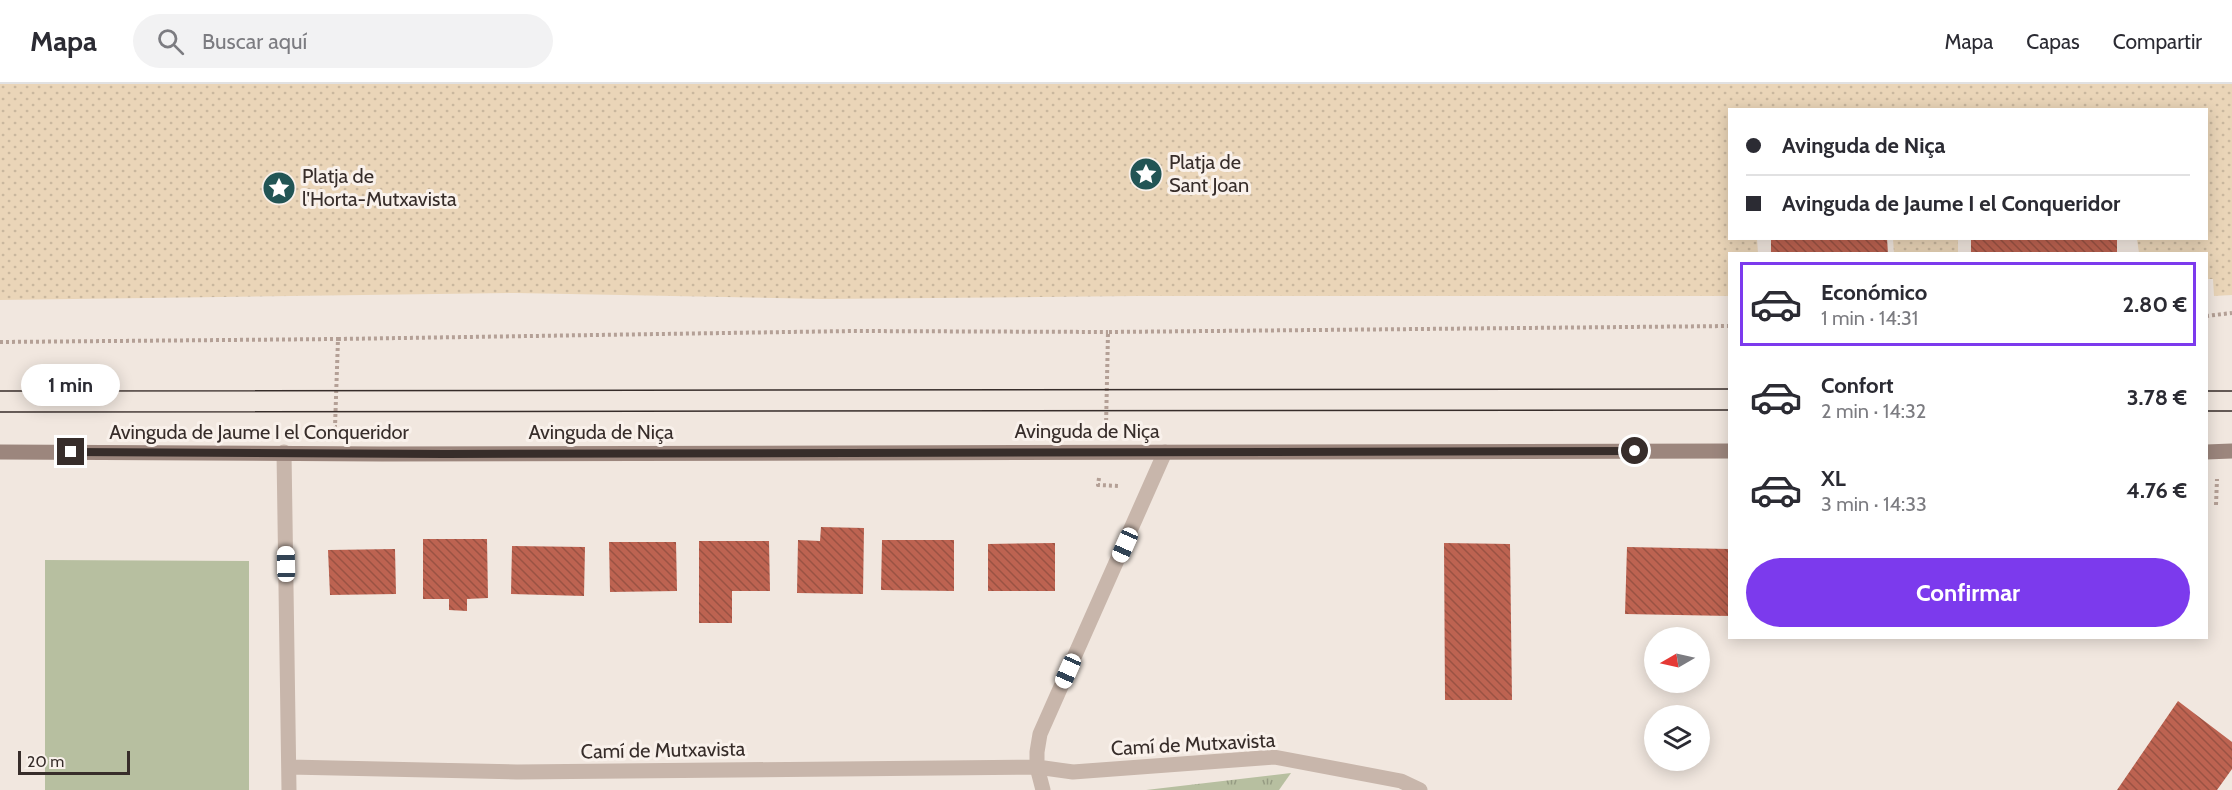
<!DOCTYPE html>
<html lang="es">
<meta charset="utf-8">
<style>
body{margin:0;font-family:Cabin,sans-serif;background:#f2f2f3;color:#2b2b33;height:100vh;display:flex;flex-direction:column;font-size:22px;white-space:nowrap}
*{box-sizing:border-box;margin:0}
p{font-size:20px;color:#7c7c81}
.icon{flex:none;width:33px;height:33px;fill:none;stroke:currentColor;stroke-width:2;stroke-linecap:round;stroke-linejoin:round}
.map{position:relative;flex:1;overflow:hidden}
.panel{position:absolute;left:1728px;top:168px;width:480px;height:387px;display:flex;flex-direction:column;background:#fff;border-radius:0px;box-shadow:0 3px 15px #0003}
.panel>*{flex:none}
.guide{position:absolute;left:1728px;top:24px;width:480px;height:132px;border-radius:0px;box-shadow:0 3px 15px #0003;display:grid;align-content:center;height:132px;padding:0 18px;background:#fff}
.needle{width:39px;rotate:261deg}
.buttons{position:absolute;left:1644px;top:543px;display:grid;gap:12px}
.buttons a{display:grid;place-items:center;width:66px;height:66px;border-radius:50%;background:#fff;box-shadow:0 3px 15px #0003;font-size:30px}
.scale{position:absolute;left:18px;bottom:15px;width:112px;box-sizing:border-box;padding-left:6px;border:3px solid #372d2a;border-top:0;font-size:16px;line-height:21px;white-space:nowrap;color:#372d2a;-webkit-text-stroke:4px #f9f1eb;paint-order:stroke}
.end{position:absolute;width:27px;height:27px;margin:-14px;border:8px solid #372d2a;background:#fff;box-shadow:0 0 0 3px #fff}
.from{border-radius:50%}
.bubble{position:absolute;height:42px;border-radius:21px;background:#fff;box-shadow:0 3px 15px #0003;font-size:20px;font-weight:800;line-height:42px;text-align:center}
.car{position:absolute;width:18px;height:36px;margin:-18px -9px;border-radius:8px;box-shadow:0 0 4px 2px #0007;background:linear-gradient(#fff 24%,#345 0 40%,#fff 0 76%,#345 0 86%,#fff 0)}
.guide b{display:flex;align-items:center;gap:21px;height:57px;font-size:22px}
.guide b+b{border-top:2px solid #e1e1e2}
.guide i{width:15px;height:15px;background:#2b2b33}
ul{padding:10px 0 0;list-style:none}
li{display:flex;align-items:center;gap:18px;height:84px;margin:0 12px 9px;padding:0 6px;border:3px solid transparent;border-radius:0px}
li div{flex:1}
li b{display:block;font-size:22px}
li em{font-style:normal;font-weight:800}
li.active{border-color:#7c3aed}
li>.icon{width:54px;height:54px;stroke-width:1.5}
.button{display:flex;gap:12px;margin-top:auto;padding:12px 18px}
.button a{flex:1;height:69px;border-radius:36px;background:#7c3aed;color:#fff;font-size:24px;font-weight:800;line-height:69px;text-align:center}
header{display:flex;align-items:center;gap:36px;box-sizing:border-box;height:84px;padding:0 30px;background:#fff;border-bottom:2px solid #e1e1e2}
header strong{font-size:28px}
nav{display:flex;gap:33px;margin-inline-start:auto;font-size:21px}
.search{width:420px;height:54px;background:#f2f2f3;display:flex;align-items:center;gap:15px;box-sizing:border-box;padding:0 21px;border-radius:33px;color:#7c7c81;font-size:22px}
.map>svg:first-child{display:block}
.grass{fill:url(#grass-tufts)}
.sand{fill:url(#sand-dots)}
.garden{fill:#b7bfa0}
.building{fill:url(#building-back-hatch)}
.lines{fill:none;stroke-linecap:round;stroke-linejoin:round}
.path{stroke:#b4a096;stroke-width:4;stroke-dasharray:3 3;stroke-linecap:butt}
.lane{stroke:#c8b6ab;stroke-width:15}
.street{stroke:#c8b6ab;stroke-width:15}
.secondary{stroke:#9c867d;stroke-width:15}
.tram{stroke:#372d2a;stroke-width:1.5}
.route{stroke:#372d2a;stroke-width:8}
.labels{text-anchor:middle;stroke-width:6;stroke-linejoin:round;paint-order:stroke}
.poi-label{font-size:20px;fill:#372d2a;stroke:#f9f1eb;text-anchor:start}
.street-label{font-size:20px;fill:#372d2a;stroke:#f9f1eb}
</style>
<header>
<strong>Mapa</strong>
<div class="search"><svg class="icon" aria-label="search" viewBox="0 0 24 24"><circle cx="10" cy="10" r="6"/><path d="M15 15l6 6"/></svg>Buscar aquí</div>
<nav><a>Mapa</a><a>Capas</a><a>Compartir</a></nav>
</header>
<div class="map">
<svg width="2232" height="706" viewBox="0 0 2232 706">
<defs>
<pattern id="grass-tufts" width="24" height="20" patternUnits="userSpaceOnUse" patternTransform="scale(1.5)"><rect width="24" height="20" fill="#b7bfa0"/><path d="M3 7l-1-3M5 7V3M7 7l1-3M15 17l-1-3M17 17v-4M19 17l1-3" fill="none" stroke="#969c83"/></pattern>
<pattern id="sand-dots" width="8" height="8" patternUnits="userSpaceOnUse" patternTransform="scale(1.5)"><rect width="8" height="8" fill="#ead5b8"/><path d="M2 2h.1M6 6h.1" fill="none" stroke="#c9b79e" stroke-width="1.8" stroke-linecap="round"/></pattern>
<pattern id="building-back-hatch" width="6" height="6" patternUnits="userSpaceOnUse" patternTransform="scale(1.5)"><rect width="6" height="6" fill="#bd6351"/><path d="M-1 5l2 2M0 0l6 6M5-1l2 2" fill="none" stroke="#9a5243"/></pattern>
</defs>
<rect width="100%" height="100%" fill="#f1e7df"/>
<path class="grass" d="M1291,689L1279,706H1146Z"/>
<path class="sand" d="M0,0H2232V211L2214,212L2213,195H2207L2206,170L2139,169L2137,155L2206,154V26H1730V154L1757,155L1758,169L1730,170L1729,212H1136L823,215L516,209L0,216Z
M1893,155H1958V169H1894Z"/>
<path class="garden" d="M45,476L249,477V706H45Z"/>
<path class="building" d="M1771,154H1887L1888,170H1771Z
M1971,154L2117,156V170H1971Z
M821,443L864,444L863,510L797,509L798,456L820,457Z
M423,455H487L488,514L467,515V527L449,526V515H423Z
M882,456H954V507L881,506Z
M699,457H769L770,507H732V539H699Z
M609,458H676L677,507L610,508Z
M1055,459V507H988V460Z
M1444,459L1510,460L1512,616H1445Z
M512,462L585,463L584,512L511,510Z
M1627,463L1730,465V532L1625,530Z
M395,465L396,510L330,511L328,466Z
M2178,617L2232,658V685L2217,706H2117Z"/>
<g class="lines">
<path class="path" d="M2206,232L2232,229
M0,258L338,255
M337,343H335L338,255L853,247L1108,248
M1106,343L1108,248L1730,242
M1099,394L1098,401L1120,402
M2216,421L2217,395"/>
<path class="lane" d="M1037,683L1043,706"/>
<path class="street" d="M284,368L289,706
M289,683L517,688L1037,683L1073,688L1274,673L1401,697L1420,706
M1037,683V668L1040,650L1165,368"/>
<path class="secondary" d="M0,368L382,370L1730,367
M2206,368L2232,367"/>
<path class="tram" d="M0,307L1730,305
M2206,307H2232
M2206,327H2232
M0,328L1730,326"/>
</g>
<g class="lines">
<path class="route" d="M71,368L445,370L1635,367"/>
</g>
<defs>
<symbol id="sight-disc" viewBox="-11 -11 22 22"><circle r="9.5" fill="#255" stroke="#f9f1eb"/><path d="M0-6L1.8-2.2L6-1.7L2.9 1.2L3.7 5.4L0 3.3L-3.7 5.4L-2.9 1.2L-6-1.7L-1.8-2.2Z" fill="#fff"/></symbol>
</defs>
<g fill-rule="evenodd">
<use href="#sight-disc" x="1127" y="71" width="38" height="38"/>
<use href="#sight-disc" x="260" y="85" width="38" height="38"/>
</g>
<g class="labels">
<g class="poi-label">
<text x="1169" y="85">Platja de<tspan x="1169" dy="23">Sant Joan</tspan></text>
<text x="302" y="99">Platja de<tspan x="302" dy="23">l'Horta-Mutxavista</tspan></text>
</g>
<g class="street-label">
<text x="1087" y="354">Avinguda de Niça</text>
<text x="259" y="355">Avinguda de Jaume I el Conqueridor</text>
<text x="601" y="355">Avinguda de Niça</text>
<text transform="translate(1193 660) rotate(-3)" y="7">Camí de Mutxavista</text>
<text transform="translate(663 666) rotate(-1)" y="7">Camí de Mutxavista</text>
</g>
</g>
</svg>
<div class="buttons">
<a><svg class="needle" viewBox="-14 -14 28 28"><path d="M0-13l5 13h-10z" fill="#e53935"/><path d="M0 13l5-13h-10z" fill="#7c7c81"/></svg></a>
<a><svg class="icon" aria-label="layers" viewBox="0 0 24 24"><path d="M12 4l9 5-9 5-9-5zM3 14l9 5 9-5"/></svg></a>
</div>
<div class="scale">20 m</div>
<i class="end from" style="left:1635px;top:367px"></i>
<i class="end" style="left:71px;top:368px"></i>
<div class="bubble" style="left:21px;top:280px;width:99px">1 min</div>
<i class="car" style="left:1125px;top:461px;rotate:204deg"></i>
<i class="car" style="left:286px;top:480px;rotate:359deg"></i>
<i class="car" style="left:1068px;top:587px;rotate:204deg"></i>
<div class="guide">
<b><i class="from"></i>Avinguda de Niça</b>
<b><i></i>Avinguda de Jaume I el Conqueridor</b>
</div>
<section class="panel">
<ul>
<li class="active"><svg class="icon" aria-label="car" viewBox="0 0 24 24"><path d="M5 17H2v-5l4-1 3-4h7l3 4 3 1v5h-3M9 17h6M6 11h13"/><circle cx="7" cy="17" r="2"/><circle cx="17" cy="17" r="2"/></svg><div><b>Económico</b><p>1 min · 14:31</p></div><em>2.80 €</em></li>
<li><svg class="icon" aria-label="car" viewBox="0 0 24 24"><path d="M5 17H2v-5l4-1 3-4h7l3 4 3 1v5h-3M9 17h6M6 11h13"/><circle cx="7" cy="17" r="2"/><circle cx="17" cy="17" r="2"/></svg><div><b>Confort</b><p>2 min · 14:32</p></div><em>3.78 €</em></li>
<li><svg class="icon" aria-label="car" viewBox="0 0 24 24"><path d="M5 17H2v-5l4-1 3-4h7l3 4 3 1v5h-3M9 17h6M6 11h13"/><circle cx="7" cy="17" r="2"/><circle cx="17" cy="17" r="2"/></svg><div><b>XL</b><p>3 min · 14:33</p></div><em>4.76 €</em></li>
</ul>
<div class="button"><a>Confirmar</a></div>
</section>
</div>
